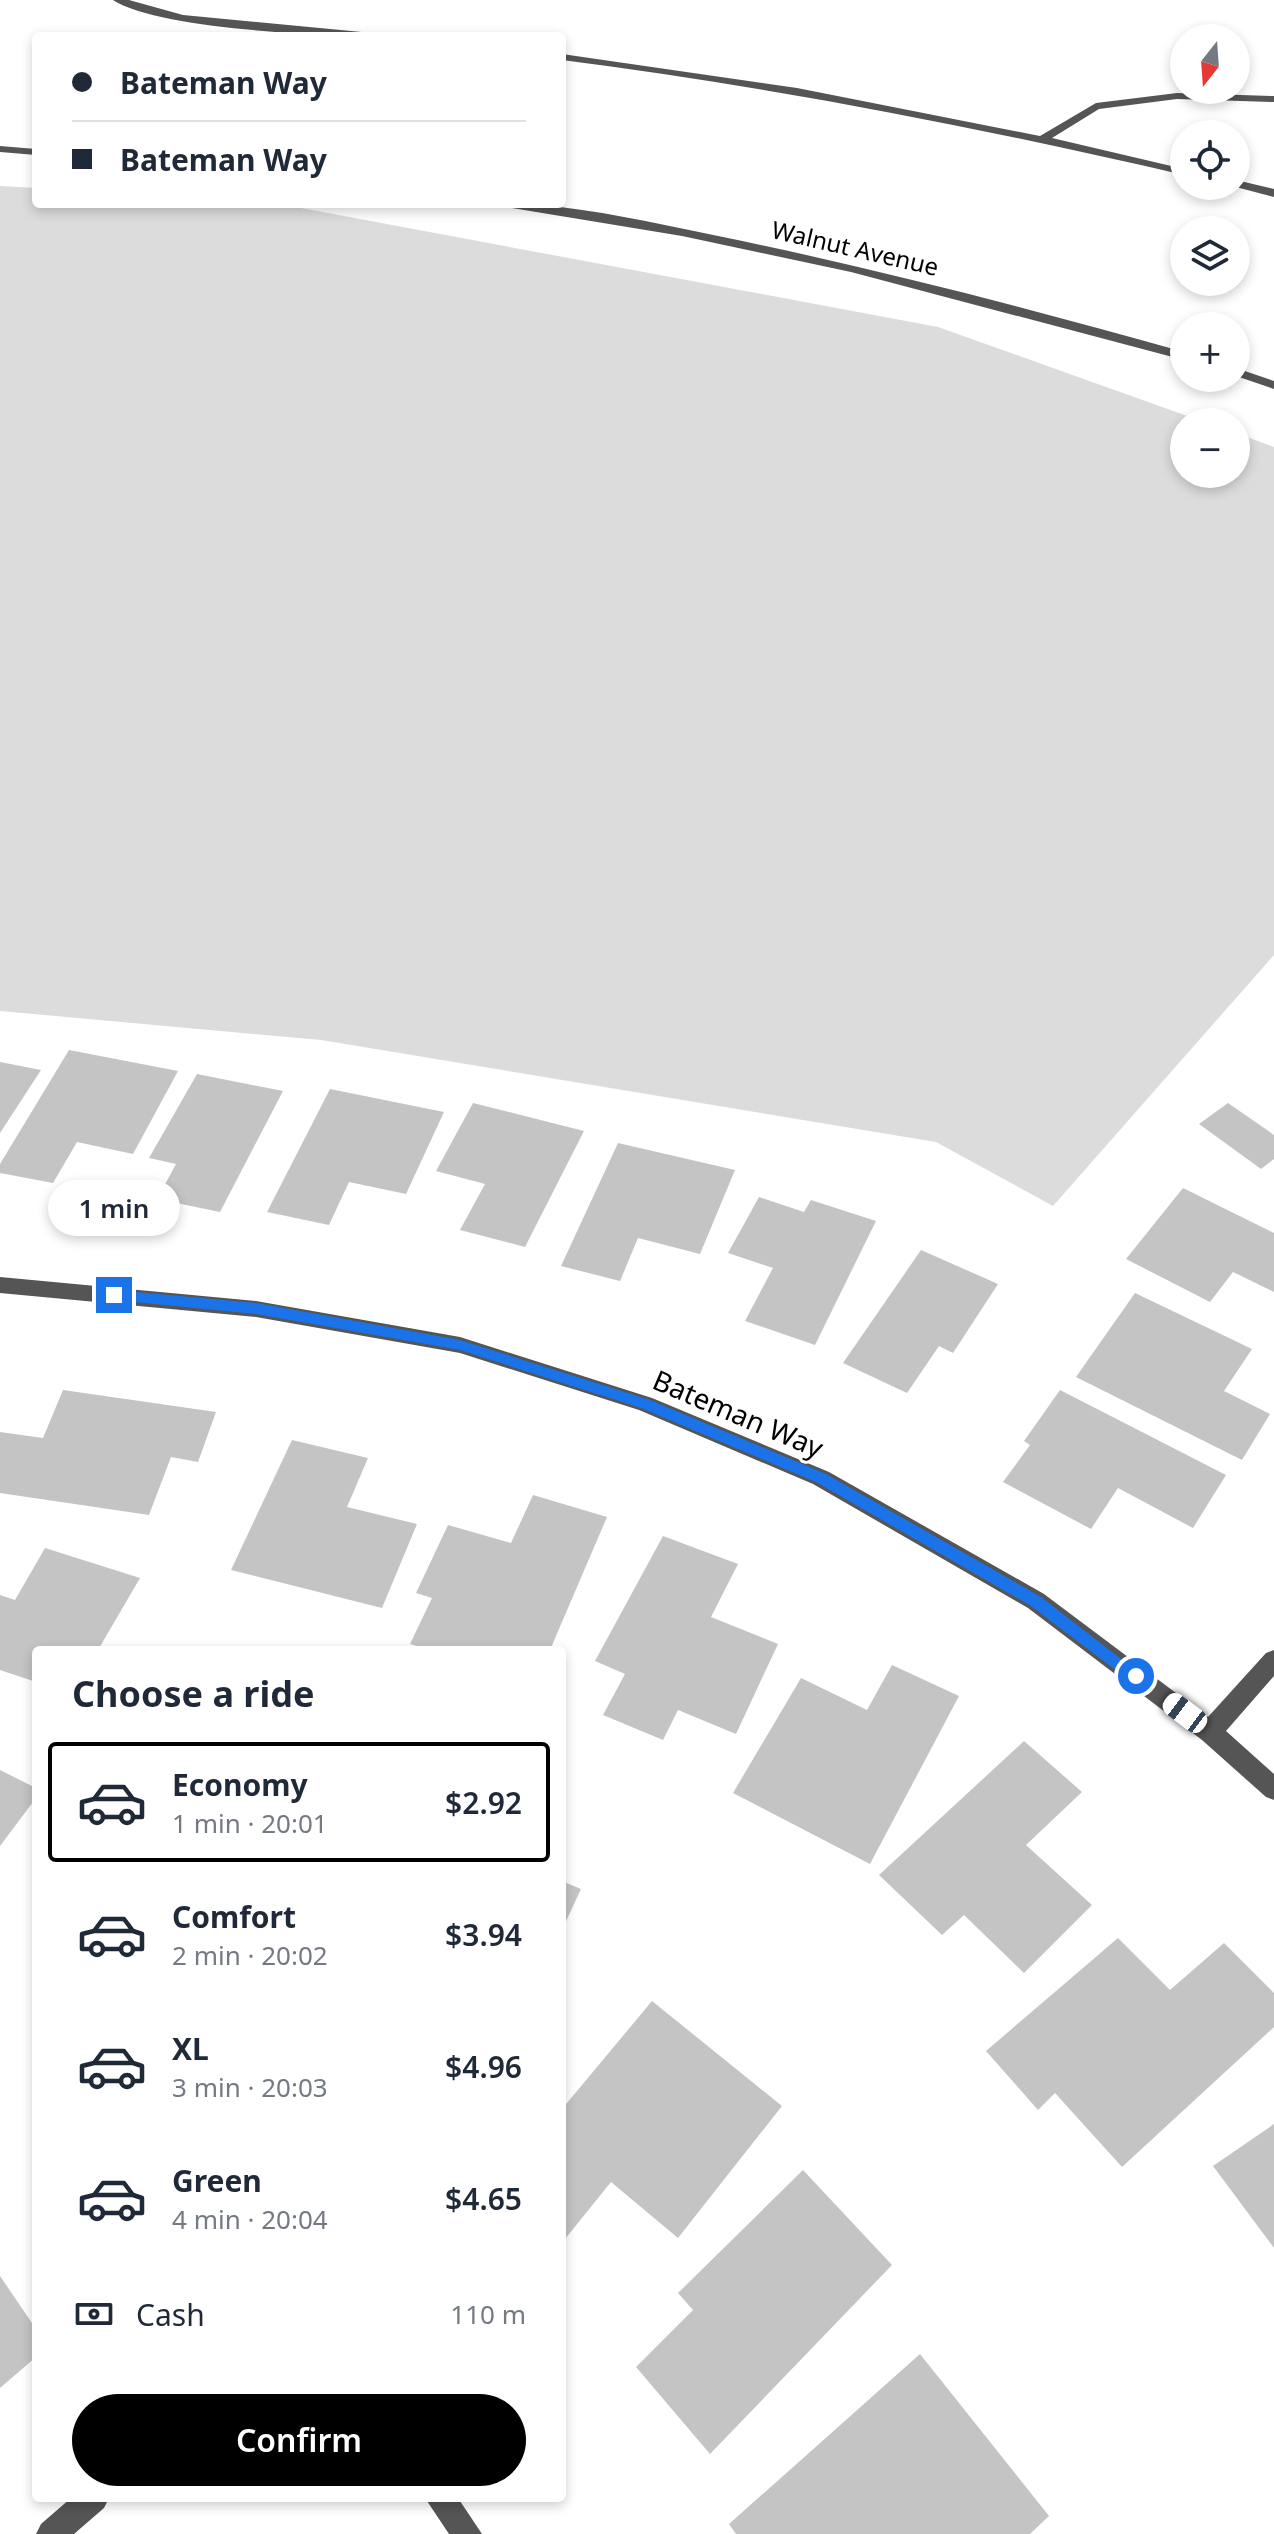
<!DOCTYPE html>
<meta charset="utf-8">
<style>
body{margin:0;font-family:"Noto Sans",sans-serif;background:#f6f6f7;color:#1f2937;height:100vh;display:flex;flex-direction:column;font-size:30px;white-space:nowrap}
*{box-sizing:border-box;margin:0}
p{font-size:26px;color:#747a83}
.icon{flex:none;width:44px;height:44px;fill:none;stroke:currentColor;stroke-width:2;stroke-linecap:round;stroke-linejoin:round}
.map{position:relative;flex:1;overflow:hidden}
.details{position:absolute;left:32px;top:1646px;width:534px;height:856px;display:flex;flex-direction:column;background:#fff;border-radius:8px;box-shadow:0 4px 12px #0003}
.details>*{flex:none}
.hud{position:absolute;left:32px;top:32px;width:534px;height:176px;border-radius:8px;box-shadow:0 4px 12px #0003;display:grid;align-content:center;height:176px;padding:0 40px;background:#fff}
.needle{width:52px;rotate:197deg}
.buttons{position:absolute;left:1170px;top:24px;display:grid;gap:16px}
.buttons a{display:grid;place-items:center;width:80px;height:80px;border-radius:50%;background:#fff;box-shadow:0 4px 12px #0003;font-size:40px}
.end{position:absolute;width:36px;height:36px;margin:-18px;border:10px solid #1a73e8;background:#fff;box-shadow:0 0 0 4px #fff}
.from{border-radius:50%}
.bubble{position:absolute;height:56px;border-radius:28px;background:#fff;box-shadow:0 4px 12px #0003;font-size:26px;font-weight:600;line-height:56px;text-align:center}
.car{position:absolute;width:24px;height:48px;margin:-24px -12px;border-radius:10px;box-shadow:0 0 6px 2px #0007;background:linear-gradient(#fff 24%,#345 0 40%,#fff 0 76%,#345 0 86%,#fff 0)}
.hud b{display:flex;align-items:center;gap:28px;height:76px;font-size:30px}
.hud b+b{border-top:2px solid #e0e1e3}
.hud i{width:20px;height:20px;background:#1f2937}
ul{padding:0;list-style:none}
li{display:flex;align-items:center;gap:24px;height:120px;margin:0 16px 12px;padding:0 24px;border:4px solid transparent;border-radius:8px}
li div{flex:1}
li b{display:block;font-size:30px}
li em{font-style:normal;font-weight:600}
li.selected{border-color:#000}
li>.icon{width:72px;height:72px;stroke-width:1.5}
h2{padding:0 40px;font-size:36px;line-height:96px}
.pay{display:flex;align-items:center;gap:20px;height:88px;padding:0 40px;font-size:30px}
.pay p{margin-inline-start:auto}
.button{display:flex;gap:16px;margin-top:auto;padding:16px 40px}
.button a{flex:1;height:92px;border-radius:48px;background:#000;color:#fff;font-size:32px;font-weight:600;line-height:92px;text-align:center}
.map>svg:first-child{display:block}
.green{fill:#dcdcdc}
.building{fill:#c4c4c4}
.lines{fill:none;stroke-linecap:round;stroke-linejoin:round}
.minor{fill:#555;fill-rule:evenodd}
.route{fill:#1a73e8}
.labels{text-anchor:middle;stroke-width:6;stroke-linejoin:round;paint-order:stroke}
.far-street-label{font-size:24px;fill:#000;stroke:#fff}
.street-label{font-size:28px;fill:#000;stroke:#fff}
</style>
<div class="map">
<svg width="1274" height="2534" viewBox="0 0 1274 2534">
<rect width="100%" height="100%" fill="#fff"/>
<path class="green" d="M0,186L36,188V204H249L301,208L938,327L1204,422H1184V474H1236V433L1274,447V955L1053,1206L936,1142L321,1040L0,1011Z"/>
<path class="building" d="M69,1050L178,1071L133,1154L77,1142L53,1183L0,1173V1164Z
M0,1062L41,1070L0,1133Z
M197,1074L283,1091L220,1212L157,1199L176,1164L149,1158Z
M330,1089L444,1112L406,1194L349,1182L329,1225L267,1212Z
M473,1103L584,1131L525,1247L460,1230L485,1184L436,1171Z
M1228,1103L1274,1135V1159L1261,1169L1199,1124Z
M618,1143L735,1170L700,1254L638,1238L620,1281L561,1266Z
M1183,1188L1274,1233V1292L1233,1272L1210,1302L1126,1259Z
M759,1197L804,1212L811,1200L876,1221L815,1345L745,1321L773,1268L728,1253Z
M921,1250L998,1284L953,1353L939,1346L907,1393L843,1363Z
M1135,1293L1252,1349L1224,1391L1270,1414L1242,1460L1076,1377Z
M63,1390L216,1412L198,1462L171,1457L149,1515L0,1493V1432L43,1438Z
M1060,1390L1226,1475L1193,1528L1118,1488L1091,1529L1003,1482L1030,1445L1024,1441Z
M292,1440L368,1458L347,1507L417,1524L382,1608L231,1570Z
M533,1495L607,1517L550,1650H430L410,1644L432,1598L416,1593L448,1525L511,1543Z
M663,1536L738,1564L711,1617L778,1644L736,1734L678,1710L663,1740L603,1715L625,1674L595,1661Z
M45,1548L140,1578L98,1650H36V1682L0,1670V1595L15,1600Z
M892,1665L959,1696L870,1864L733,1793L801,1678L867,1710Z
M1024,1741L1082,1792L1026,1845L1092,1905L1024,1973L964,1915L942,1935L879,1875Z
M0,1770L36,1788V1798L0,1846Z
M562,1881L581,1889L562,1930Z
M1118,1938L1170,1990L1224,1943L1274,1993V2027L1122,2167L1055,2093L1038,2110L986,2051Z
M652,2001L782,2106L678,2238L611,2182L565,2239L562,2236V2109Z
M1274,2124V2248L1213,2166Z
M803,2170L892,2265L710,2454L636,2367L693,2310L678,2293Z
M0,2276L36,2329V2357L0,2388Z
M920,2354L1049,2516L1030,2534H736L729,2524Z"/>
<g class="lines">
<path class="minor" d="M113,0H129L183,15L372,33L377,36C320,36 158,29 113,0Z
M562,54L797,88L1040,136L1096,103L1177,93L1274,96V102L1177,99L1099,109L1052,138L1184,169V175C978,127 772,87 562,60Z
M0,146L36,149V155L0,152Z
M1236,180L1274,189V197L1232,186H1236Z
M506,204C578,204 652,223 723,237C878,269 1031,309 1184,352V360L851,272L682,236L512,208Z
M1236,368L1274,381V389L1236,376Z
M0,1277L256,1301L460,1337L652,1398L829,1472L1044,1594L1208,1717L1266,1653L1274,1650V1676L1226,1731L1274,1774V1800L1266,1797L1202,1740L1028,1608L813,1484L639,1410L460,1353L256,1317L0,1293Z
M71,2498H109L104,2508L74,2534H36L41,2524Z
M425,2498H458L482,2534H449Z"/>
</g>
<path class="route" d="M114,1290L256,1303L460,1340L650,1400L826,1474L1041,1597L1143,1676L1141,1681H1130L1031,1606L816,1482L641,1408L460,1350L256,1314L114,1300L107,1295Z"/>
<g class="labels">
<g class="far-street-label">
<text transform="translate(855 249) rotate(13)" y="8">Walnut Avenue</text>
</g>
<g class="street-label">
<text transform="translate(738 1414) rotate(23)" y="10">Bateman Way</text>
</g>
</g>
</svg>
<div class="buttons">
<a><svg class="needle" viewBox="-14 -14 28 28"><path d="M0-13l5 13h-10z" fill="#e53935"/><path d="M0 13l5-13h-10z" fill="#747a83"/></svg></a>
<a><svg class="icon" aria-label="locate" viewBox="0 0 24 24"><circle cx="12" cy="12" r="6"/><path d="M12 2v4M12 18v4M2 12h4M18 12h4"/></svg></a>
<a><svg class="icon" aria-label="layers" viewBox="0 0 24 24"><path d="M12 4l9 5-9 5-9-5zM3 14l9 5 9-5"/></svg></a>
<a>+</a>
<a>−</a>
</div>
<i class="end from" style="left:1136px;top:1676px"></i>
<i class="end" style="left:114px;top:1295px"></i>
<div class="bubble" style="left:48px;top:1180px;width:132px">1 min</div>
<i class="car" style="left:1185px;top:1713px;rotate:307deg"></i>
<div class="hud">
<b><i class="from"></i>Bateman Way</b>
<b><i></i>Bateman Way</b>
</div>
<section class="details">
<h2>Choose a ride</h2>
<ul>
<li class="selected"><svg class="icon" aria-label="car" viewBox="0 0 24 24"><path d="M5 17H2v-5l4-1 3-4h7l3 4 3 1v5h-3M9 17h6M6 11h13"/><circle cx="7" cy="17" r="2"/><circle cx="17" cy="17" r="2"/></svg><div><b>Economy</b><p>1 min · 20:01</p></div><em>$2.92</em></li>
<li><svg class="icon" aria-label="car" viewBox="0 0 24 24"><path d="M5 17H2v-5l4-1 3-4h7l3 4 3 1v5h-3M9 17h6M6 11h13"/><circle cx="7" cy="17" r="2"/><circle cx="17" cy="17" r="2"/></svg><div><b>Comfort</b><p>2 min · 20:02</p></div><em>$3.94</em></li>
<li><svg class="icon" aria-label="car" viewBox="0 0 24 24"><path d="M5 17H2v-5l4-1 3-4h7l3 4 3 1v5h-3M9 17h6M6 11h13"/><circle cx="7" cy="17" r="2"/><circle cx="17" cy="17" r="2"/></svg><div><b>XL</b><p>3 min · 20:03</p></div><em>$4.96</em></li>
<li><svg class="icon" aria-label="car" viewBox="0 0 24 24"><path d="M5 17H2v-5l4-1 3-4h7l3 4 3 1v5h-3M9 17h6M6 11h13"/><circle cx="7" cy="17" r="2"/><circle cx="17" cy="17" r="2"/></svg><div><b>Green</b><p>4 min · 20:04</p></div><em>$4.65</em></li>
</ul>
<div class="pay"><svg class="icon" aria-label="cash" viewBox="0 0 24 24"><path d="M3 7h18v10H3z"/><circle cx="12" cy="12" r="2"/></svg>Cash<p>110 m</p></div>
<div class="button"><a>Confirm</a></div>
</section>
</div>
